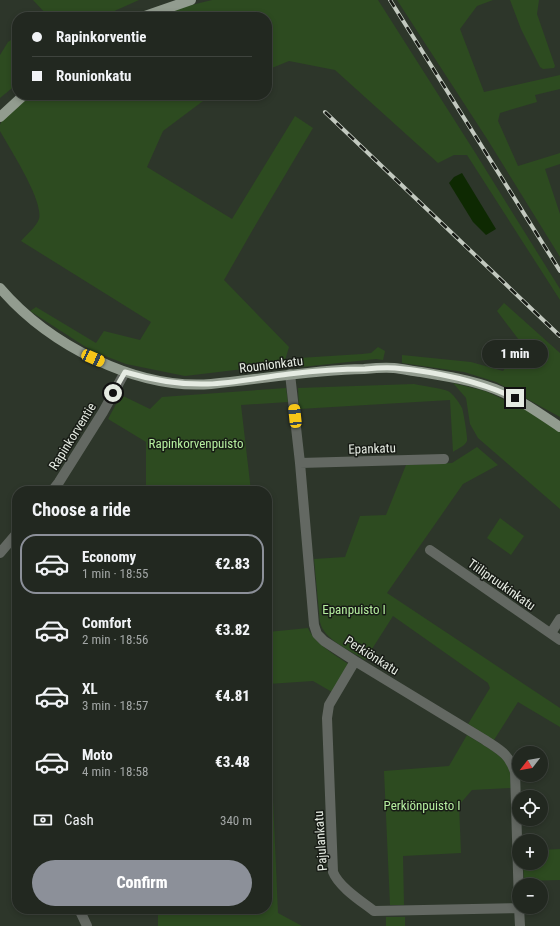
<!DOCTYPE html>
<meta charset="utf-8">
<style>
body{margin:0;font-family:"Roboto Condensed",sans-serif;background:#2a3029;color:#f1f3f6;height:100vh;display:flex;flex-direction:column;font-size:15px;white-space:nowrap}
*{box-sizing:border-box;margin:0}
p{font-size:13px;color:#a2a6a5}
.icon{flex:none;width:22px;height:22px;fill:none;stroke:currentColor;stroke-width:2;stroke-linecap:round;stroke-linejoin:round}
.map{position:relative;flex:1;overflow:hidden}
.drawer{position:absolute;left:12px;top:486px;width:260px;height:428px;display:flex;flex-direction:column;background:#222820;border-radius:16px;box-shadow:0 2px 6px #0003,0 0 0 1px #3f443e}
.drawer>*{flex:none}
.hud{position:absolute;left:12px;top:12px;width:260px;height:88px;border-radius:16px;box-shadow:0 2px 6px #0003,0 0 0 1px #3f443e;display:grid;align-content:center;height:88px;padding:0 20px;background:#222820}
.needle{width:26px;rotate:239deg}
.controls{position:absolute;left:512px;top:746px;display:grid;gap:8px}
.controls a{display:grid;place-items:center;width:36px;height:36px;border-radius:50%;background:#222820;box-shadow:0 2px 6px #0003,0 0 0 1px #3f443e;font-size:20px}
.end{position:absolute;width:18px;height:18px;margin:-9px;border:5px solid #e5ebe2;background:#111;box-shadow:0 0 0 2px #111}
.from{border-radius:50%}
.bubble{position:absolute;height:28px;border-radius:14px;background:#222820;box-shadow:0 2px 6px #0003,0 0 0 1px #3f443e;font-size:13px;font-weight:800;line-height:28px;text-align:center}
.car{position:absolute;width:12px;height:24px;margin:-12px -6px;border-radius:5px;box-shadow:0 0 3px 1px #0007;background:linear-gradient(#f5c518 24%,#345 0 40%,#f5c518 0 76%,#345 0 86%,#f5c518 0)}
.hud b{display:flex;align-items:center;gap:14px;height:38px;font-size:15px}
.hud b+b{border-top:1px solid #3f443e}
.hud i{width:10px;height:10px;background:#f1f3f6}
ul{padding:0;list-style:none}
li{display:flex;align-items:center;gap:12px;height:60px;margin:0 8px 6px;padding:0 12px;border:2px solid transparent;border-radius:16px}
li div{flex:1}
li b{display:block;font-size:15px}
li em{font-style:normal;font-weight:800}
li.on{border-color:#8c9099}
li>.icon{width:36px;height:36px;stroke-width:1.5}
h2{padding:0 20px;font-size:18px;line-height:48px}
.pay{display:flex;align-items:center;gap:10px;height:44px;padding:0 20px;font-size:15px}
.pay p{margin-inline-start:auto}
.cta{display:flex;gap:8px;margin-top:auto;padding:8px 20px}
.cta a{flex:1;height:46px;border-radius:24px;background:#8c9099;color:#fff;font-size:16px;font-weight:800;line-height:46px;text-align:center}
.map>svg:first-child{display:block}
.green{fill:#2d4b20}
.water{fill:#0e2902}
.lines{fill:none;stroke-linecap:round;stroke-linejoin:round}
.minor{stroke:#636862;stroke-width:10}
.major{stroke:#929c8f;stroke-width:10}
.rail-casing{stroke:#c2c9bf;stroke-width:4}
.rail{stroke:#181c16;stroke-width:2.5;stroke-dasharray:8;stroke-linecap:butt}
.route{stroke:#e5ebe2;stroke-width:5}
.labels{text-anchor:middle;stroke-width:3;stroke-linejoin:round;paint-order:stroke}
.street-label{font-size:13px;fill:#e5ebe2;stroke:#181c16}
.park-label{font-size:13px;fill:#b5ed9f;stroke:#181c16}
</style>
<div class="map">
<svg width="560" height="926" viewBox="0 0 560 926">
<rect width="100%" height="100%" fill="#2d362a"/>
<path class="green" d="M33,0H139L101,17H45L47,15Z
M212,0H378L476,154L560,289V300L467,155H454L438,163L335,70L289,61L267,70V17H159L175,9Z
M397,0H493L477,6L460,29L484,92L560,75V89L535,95L537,102L500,113L498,121L518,166L560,153V164L545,169L560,214V257L489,142Z
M510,0H539L537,14L555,66L554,68L543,69L540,67L521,29Z
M17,36V84L0,98V55L8,42Z
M32,95H211L163,131L147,167L232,219L295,116L313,128L252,231L224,280L289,347L284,364L185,376L126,364L92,351L30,311L36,307L96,343L104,331L140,340L151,322L21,241C26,235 36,227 39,219C44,201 10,149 0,131V125L2,120Z
M504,303L560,353V417L496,382L464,372L402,363V355L471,362L503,371L522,344L497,311Z
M378,347L385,351L383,360L376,359L302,367L299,358L362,354L371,353Z
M453,383L485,391L536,414L560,431V509L478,438L470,424L466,398Z
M414,384C422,386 441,388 448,391C453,394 459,402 462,408C463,410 468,438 467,441C465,446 457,449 453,452L450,400L299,409L298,388Z
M286,388L288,402L241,405L251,491H146V442L108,419L121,395L150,409L162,397Z
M477,447L498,465L463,484L387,593L560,708V727L518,702L494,740L468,724L490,688L488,683L393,616L365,660C350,650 324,640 320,622L314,559L345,557L360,516L386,515L406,465L452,463Z
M500,518L524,536L511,555L487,538Z
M267,623L268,632L308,628C315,644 334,654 348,664L332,692L313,681L268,684L278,913L302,926H158V909H267Z
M467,735C479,743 505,755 509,769C511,774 510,782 511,788L472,790L459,805L461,853L403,856L404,905H390L384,771L449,766Z
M560,849V880L524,881L523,863H541V850Z
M386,917H405V926H386Z"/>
<path class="water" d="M462,173L496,229L486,235L473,222L449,183L454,177Z"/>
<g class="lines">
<path class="minor" d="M290,374L300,463L314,625L317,634L324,641L355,661L485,740C500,750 509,754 515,772L519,905
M300,463L444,459
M52,491L59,482L103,412L125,372
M430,550L560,640
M0,553L17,533
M551,633L560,619
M355,661L329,705L327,718L333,872C339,887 361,901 374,911L519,908
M519,907L520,926
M79,909L87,926"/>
<path class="major" d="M142,17L191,0
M0,117L24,95
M0,288C48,344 135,390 211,384C262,379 312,370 364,369C374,368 384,367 394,368C403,369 412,371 421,372C446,376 471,380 495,389C518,398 539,413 560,427"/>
<defs>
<path id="rail" d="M390,0L560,271
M325,112L560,336"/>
</defs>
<use href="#rail" class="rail-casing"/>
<use href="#rail" class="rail"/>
</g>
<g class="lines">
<path class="route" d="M113,393L125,372C152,380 180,385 208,384C235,383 263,377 289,374C314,371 340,369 365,369C375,368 385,367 395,368C437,372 477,380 515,398"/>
</g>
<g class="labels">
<g class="street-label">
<text transform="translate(271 364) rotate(-7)" y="5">Rounionkatu</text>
<text transform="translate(72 436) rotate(-58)" y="5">Rapinkorventie</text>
<text transform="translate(372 448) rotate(-2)" y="5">Epankatu</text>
<text transform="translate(502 584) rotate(35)" y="5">Tiilipruukinkatu</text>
<text transform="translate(372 655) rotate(32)" y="5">Perkiönkatu</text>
<text transform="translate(320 841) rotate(-94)" y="5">Pajulankatu</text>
</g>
<g class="park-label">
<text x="196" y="448">Rapinkorvenpuisto</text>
<text x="354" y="614">Epanpuisto I</text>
<text x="422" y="810">Perkiönpuisto I</text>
</g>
</g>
</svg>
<div class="controls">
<a><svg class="needle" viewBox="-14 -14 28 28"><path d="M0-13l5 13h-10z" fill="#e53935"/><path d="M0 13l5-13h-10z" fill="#a2a6a5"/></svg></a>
<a><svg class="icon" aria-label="locate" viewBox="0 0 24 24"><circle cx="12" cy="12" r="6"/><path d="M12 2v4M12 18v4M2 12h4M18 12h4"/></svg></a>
<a>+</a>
<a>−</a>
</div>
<i class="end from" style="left:113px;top:393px"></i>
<i class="end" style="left:515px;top:398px"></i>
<div class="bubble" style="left:482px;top:340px;width:66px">1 min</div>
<i class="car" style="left:93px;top:358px;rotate:114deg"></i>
<i class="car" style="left:295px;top:416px;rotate:354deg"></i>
<div class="hud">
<b><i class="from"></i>Rapinkorventie</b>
<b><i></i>Rounionkatu</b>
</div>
<section class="drawer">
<h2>Choose a ride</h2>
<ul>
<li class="on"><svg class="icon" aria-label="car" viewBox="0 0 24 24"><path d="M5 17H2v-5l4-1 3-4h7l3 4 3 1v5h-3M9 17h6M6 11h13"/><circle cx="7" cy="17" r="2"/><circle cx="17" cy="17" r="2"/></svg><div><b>Economy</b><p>1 min · 18:55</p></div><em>€2.83</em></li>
<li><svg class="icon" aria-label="car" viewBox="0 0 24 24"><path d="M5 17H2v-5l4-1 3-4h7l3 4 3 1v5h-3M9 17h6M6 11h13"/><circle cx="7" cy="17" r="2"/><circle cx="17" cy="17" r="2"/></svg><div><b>Comfort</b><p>2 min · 18:56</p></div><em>€3.82</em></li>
<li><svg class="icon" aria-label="car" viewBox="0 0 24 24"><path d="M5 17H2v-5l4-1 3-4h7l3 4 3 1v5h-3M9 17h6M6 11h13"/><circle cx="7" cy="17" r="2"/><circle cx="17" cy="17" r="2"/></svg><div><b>XL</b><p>3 min · 18:57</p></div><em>€4.81</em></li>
<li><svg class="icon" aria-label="car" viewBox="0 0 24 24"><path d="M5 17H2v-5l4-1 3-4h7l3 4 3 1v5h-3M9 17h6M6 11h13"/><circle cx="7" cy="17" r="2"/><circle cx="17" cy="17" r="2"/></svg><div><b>Moto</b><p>4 min · 18:58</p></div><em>€3.48</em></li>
</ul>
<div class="pay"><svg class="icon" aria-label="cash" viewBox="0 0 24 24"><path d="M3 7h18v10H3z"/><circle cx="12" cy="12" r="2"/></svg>Cash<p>340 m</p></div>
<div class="cta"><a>Confirm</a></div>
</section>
</div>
